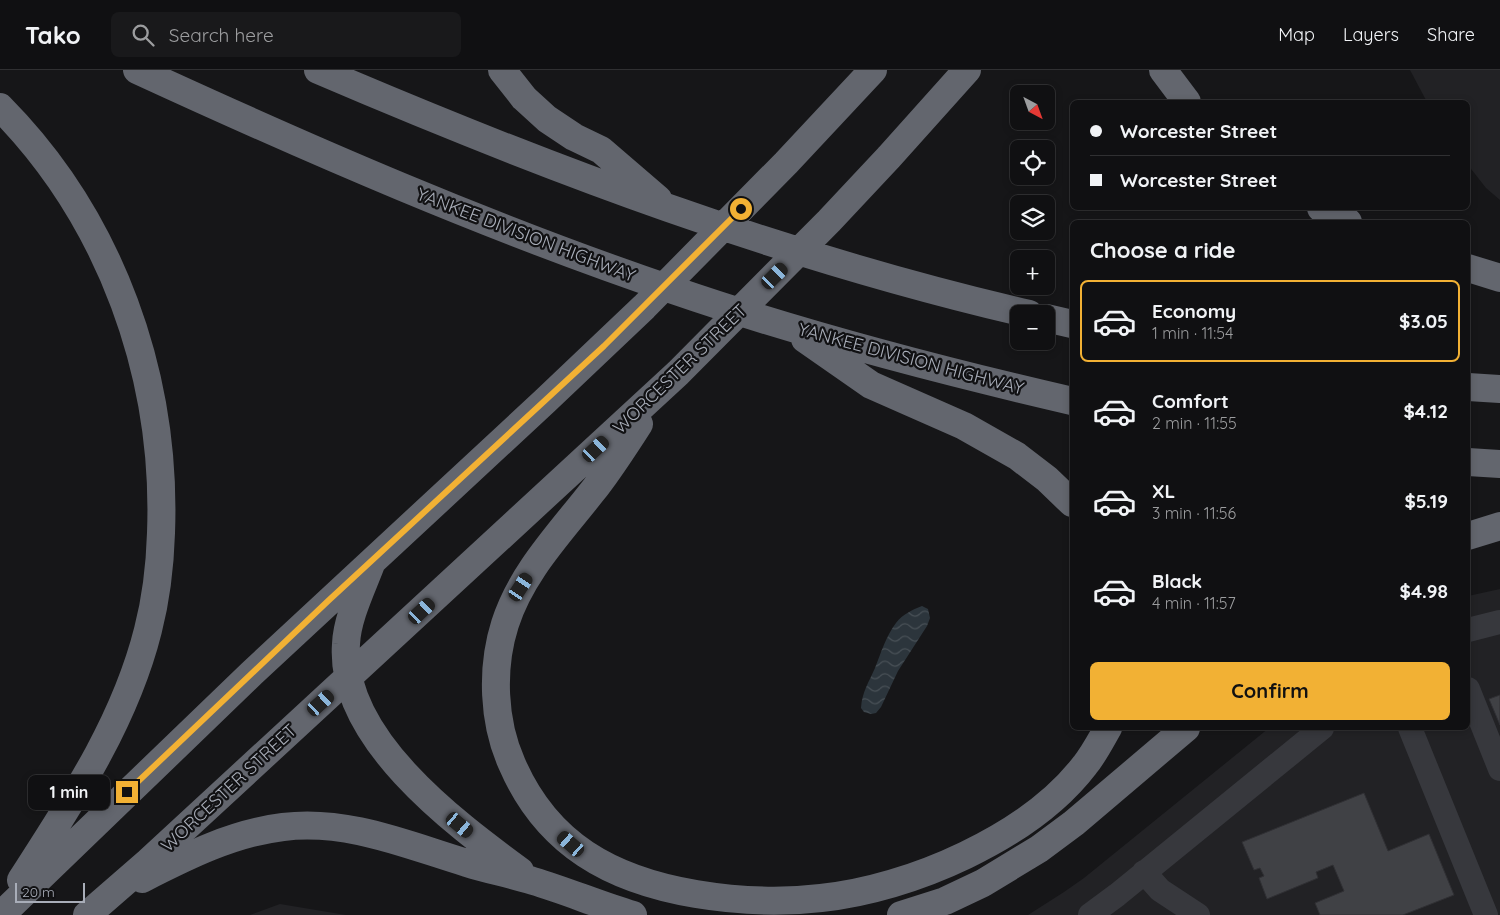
<!DOCTYPE html>
<meta charset="utf-8">
<style>
body{margin:0;font-family:Quicksand,sans-serif;background:#19191b;color:#f1f3f6;height:100vh;display:flex;flex-direction:column;font-size:19px;white-space:nowrap}
*{box-sizing:border-box;margin:0}
p{font-size:16px;color:#9c9d9f}
.icon{flex:none;width:28px;height:28px;fill:none;stroke:currentColor;stroke-width:2;stroke-linecap:round;stroke-linejoin:round}
.map{position:relative;flex:1;overflow:hidden}
.panel{position:absolute;left:1070px;top:150px;width:400px;height:510px;display:flex;flex-direction:column;background:#101012;border-radius:8px;box-shadow:0 2px 8px #0003,0 0 0 1px #303032}
.panel>*{flex:none}
.top-card{position:absolute;left:1070px;top:30px;width:400px;height:110px;border-radius:8px;box-shadow:0 2px 8px #0003,0 0 0 1px #303032;display:grid;align-content:center;height:110px;padding:0 20px;background:#101012}
.needle{width:32px;rotate:139deg}
.buttons{position:absolute;left:1010px;top:15px;display:grid;gap:10px}
.buttons a{display:grid;place-items:center;width:45px;height:45px;border-radius:8px;background:#101012;box-shadow:0 2px 8px #0003,0 0 0 1px #303032;font-size:25px}
.scale{position:absolute;left:15px;bottom:12px;width:70px;box-sizing:border-box;padding-left:5px;border:2px solid #a8adb8;border-top:0;font-size:14px;line-height:18px;white-space:nowrap;color:#a8adb8;-webkit-text-stroke:4px #111113;paint-order:stroke}
.end{position:absolute;width:22px;height:22px;margin:-11px;border:6px solid #f2b134;background:#111;box-shadow:0 0 0 2px #111}
.from{border-radius:50%}
.bubble{position:absolute;height:35px;border-radius:8px;background:#101012;box-shadow:0 2px 8px #0003,0 0 0 1px #303032;font-size:16px;font-weight:700;line-height:35px;text-align:center}
.car{position:absolute;width:15px;height:30px;margin:-15px -8px;border-radius:6px;box-shadow:0 0 4px 1px #0007;background:linear-gradient(#222 24%,#8ab4d8 0 40%,#222 0 76%,#8ab4d8 0 86%,#222 0)}
.top-card b{display:flex;align-items:center;gap:18px;height:48px;font-size:19px}
.top-card b+b{border-top:1px solid #303032}
.top-card i{width:12px;height:12px;background:#f1f3f6}
ul{padding:0;list-style:none}
li{display:flex;align-items:center;gap:15px;height:82px;margin:0 10px 8px;padding:0 10px;border:2px solid transparent;border-radius:8px}
li div{flex:1}
li b{display:block;font-size:19px}
li em{font-style:normal;font-weight:700}
li.active{border-color:#f2b134}
li>.icon{width:45px;height:45px;stroke-width:1.5}
h2{padding:0 20px;font-size:22px;line-height:60px}
.cta{display:flex;gap:10px;margin-top:auto;padding:10px 20px}
.cta a{flex:1;height:58px;border-radius:8px;background:#f2b134;color:#111;font-size:20px;font-weight:700;line-height:58px;text-align:center}
header{display:flex;align-items:center;gap:30px;box-sizing:border-box;height:70px;padding:0 25px;background:#101012;border-bottom:1px solid #303032}
header strong{font-size:24px}
nav{display:flex;gap:28px;margin-inline-start:auto;font-size:18px}
.search{width:350px;height:45px;background:#19191b;display:flex;align-items:center;gap:12px;box-sizing:border-box;padding:0 18px;border-radius:8px;color:#9c9d9f;font-size:19px}
.map>svg:first-child{display:block}
.built{fill:#222225}
.water{fill:url(#water-waves)}
.building{fill:#404145;stroke:#303034}
.lines{fill:none;stroke-linecap:round;stroke-linejoin:round}
.minor{stroke:#37383d;stroke-width:24}
.highway{stroke:#63666e;stroke-width:28}
.route{stroke:#f2b134;stroke-width:6}
.labels{text-anchor:middle;stroke-width:4.5;stroke-linejoin:round;paint-order:stroke}
.street-label{font-size:18px;fill:#a8adb8;stroke:#111113}
</style>
<header>
<strong>Tako</strong>
<div class="search"><svg class="icon" aria-label="search" viewBox="0 0 24 24"><circle cx="10" cy="10" r="6"/><path d="M15 15l6 6"/></svg>Search here</div>
<nav><a>Map</a><a>Layers</a><a>Share</a></nav>
</header>
<div class="map">
<svg width="1500" height="845" viewBox="0 0 1500 845">
<defs>
<pattern id="water-waves" width="16" height="10" patternUnits="userSpaceOnUse" patternTransform="scale(1.25)"><rect width="16" height="10" fill="#2c353c"/><path d="M0 5q4-4 8 0t8 0" fill="none" stroke="#485056"/></pattern>
</defs>
<rect width="100%" height="100%" fill="#161618"/>
<path class="built" d="M1410,0H1500V130L1486,118L1468,95V32H1427Z
M1500,519V845H1028L1064,822L1084,808L1269,658H1468V526Z
M280,834L346,845H250Z"/>
<path class="water" d="M922,536L928,539L930,548L927,556L898,601L881,637L876,643L871,644L864,642L861,638C862,622 869,612 875,598C881,583 886,566 896,553C903,544 912,540 922,536Z"/>
<path class="building" d="M1500,625V655L1489,629Z
M1364,723L1388,781L1429,764L1454,825L1403,845H1320L1315,833L1344,821L1333,795L1316,802L1318,808L1267,829L1259,808L1264,806L1260,798L1254,800L1242,772Z"/>
<g class="lines">
<path class="minor" d="M1468,560L1500,552
M1468,619L1500,699
M1410,658L1486,845
M1144,802L1160,820L1198,845
M1090,845L1117,825L1322,658"/>
<path class="highway" d="M137,0C313,81 490,158 673,220C804,265 938,300 1072,331
M318,0C549,99 783,187 1029,244
M502,0L524,28L547,49L574,67L601,80L658,129
M1163,0L1187,32
M0,37C111,149 167,306 161,463C160,495 156,529 148,560C125,652 72,731 21,810
M1321,138L1348,152
M1468,198L1500,208
M1046,248L1072,254
M805,269L871,315L964,356L1017,386L1047,409L1072,433
M1468,317L1500,319
M639,354C624,377 609,401 592,422C560,463 521,503 505,554C491,598 493,652 512,694C547,775 612,810 696,824C738,831 779,833 821,828C910,819 1030,767 1085,695C1094,684 1101,670 1108,658
M1468,392L1500,394
M1468,466L1500,456
M371,494C362,518 347,548 346,574C339,667 453,752 520,801
M142,809C187,786 233,763 283,757C348,749 407,775 467,793C489,800 511,804 533,811C567,821 599,835 633,845
M1,845L252,603L545,331L644,237L786,93L873,0
M87,845L148,792L678,303L829,151L889,87L967,0
M901,845L945,831L983,813L1039,779L1074,753L1186,658"/>
</g>
<g class="lines">
<path class="route" d="M127,722L328,531L604,276L741,139"/>
</g>
<g class="labels">
<g class="street-label">
<text transform="translate(526 165) rotate(21)" y="6">YANKEE DIVISION HIGHWAY</text>
<text transform="translate(911 289) rotate(15)" y="6">YANKEE DIVISION HIGHWAY</text>
<text transform="translate(680 299) rotate(-44)" y="6">WORCESTER STREET</text>
<text transform="translate(229 718) rotate(-43)" y="6">WORCESTER STREET</text>
</g>
</g>
</svg>
<div class="buttons">
<a><svg class="needle" viewBox="-14 -14 28 28"><path d="M0-13l5 13h-10z" fill="#e53935"/><path d="M0 13l5-13h-10z" fill="#9c9d9f"/></svg></a>
<a><svg class="icon" aria-label="locate" viewBox="0 0 24 24"><circle cx="12" cy="12" r="6"/><path d="M12 2v4M12 18v4M2 12h4M18 12h4"/></svg></a>
<a><svg class="icon" aria-label="layers" viewBox="0 0 24 24"><path d="M12 4l9 5-9 5-9-5zM3 14l9 5 9-5"/></svg></a>
<a>+</a>
<a>−</a>
</div>
<div class="scale">20 m</div>
<i class="end from" style="left:741px;top:139px"></i>
<i class="end" style="left:127px;top:722px"></i>
<div class="bubble" style="left:28px;top:705px;width:82px">1 min</div>
<i class="car" style="left:775px;top:206px;rotate:45deg"></i>
<i class="car" style="left:596px;top:379px;rotate:47deg"></i>
<i class="car" style="left:521px;top:517px;rotate:33deg"></i>
<i class="car" style="left:422px;top:541px;rotate:47deg"></i>
<i class="car" style="left:321px;top:633px;rotate:48deg"></i>
<i class="car" style="left:460px;top:755px;rotate:130deg"></i>
<i class="car" style="left:571px;top:774px;rotate:311deg"></i>
<div class="top-card">
<b><i class="from"></i>Worcester Street</b>
<b><i></i>Worcester Street</b>
</div>
<section class="panel">
<h2>Choose a ride</h2>
<ul>
<li class="active"><svg class="icon" aria-label="car" viewBox="0 0 24 24"><path d="M5 17H2v-5l4-1 3-4h7l3 4 3 1v5h-3M9 17h6M6 11h13"/><circle cx="7" cy="17" r="2"/><circle cx="17" cy="17" r="2"/></svg><div><b>Economy</b><p>1 min · 11:54</p></div><em>$3.05</em></li>
<li><svg class="icon" aria-label="car" viewBox="0 0 24 24"><path d="M5 17H2v-5l4-1 3-4h7l3 4 3 1v5h-3M9 17h6M6 11h13"/><circle cx="7" cy="17" r="2"/><circle cx="17" cy="17" r="2"/></svg><div><b>Comfort</b><p>2 min · 11:55</p></div><em>$4.12</em></li>
<li><svg class="icon" aria-label="car" viewBox="0 0 24 24"><path d="M5 17H2v-5l4-1 3-4h7l3 4 3 1v5h-3M9 17h6M6 11h13"/><circle cx="7" cy="17" r="2"/><circle cx="17" cy="17" r="2"/></svg><div><b>XL</b><p>3 min · 11:56</p></div><em>$5.19</em></li>
<li><svg class="icon" aria-label="car" viewBox="0 0 24 24"><path d="M5 17H2v-5l4-1 3-4h7l3 4 3 1v5h-3M9 17h6M6 11h13"/><circle cx="7" cy="17" r="2"/><circle cx="17" cy="17" r="2"/></svg><div><b>Black</b><p>4 min · 11:57</p></div><em>$4.98</em></li>
</ul>
<div class="cta"><a>Confirm</a></div>
</section>
</div>
